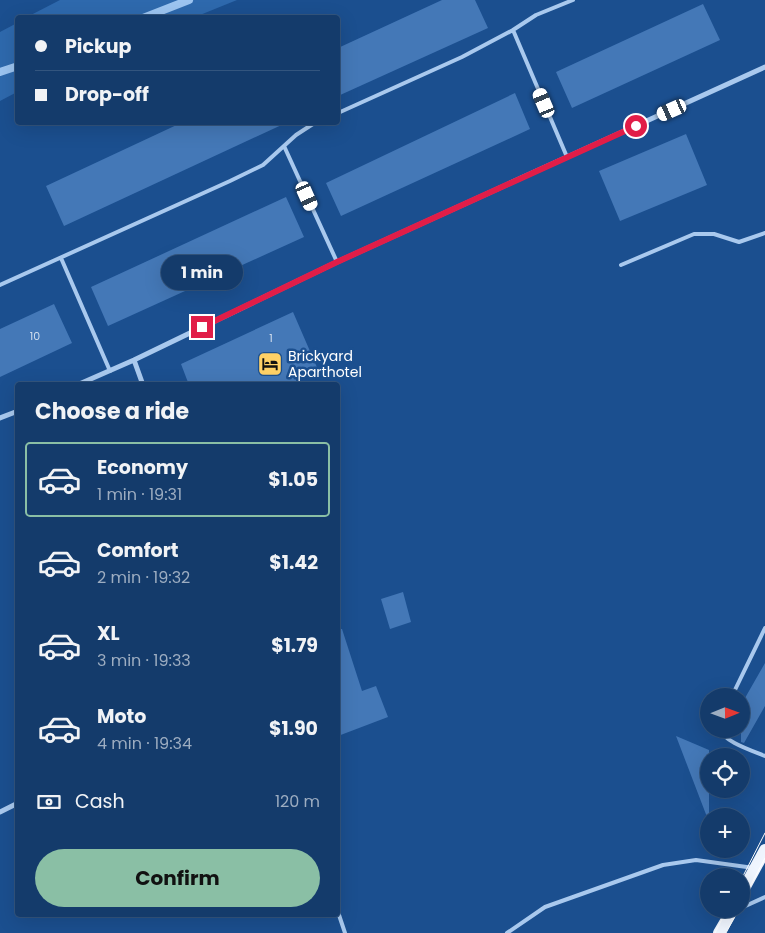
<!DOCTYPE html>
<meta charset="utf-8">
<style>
body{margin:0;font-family:Poppins,sans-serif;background:#214673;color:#f1f3f6;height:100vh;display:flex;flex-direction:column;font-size:19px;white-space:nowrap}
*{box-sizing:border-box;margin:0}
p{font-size:16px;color:#9dadc1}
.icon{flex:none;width:28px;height:28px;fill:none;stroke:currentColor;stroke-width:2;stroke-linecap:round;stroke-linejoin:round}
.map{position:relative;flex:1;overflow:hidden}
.details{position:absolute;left:15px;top:382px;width:325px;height:535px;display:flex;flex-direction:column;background:#143b6b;border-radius:5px;box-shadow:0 5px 20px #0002,0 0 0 1px #33557e}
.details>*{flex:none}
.hud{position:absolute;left:15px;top:15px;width:325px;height:110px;border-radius:5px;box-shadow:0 5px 20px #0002,0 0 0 1px #33557e;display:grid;align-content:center;height:110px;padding:0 20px;background:#143b6b}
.needle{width:32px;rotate:89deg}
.controls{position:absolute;left:700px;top:688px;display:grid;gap:10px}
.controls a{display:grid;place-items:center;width:50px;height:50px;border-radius:50%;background:#143b6b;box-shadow:0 5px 20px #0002,0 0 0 1px #33557e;font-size:25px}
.end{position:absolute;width:22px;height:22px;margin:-11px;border:6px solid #e11d48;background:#fff;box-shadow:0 0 0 2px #fff}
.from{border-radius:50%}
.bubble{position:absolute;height:35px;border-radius:18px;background:#143b6b;box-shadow:0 5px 20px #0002,0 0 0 1px #33557e;font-size:16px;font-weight:700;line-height:35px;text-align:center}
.car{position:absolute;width:15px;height:30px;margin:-15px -8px;border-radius:6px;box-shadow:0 0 4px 1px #0007;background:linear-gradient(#fff 24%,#345 0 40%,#fff 0 76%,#345 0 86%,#fff 0)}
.hud b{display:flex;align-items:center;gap:18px;height:48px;font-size:19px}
.hud b+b{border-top:1px solid #33557e}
.hud i{width:12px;height:12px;background:#f1f3f6}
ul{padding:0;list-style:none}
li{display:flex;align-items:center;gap:15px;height:75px;margin:0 10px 8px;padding:0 10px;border:2px solid transparent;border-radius:5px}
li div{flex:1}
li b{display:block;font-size:19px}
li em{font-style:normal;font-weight:700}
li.selected{border-color:#8abfa5}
li>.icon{width:45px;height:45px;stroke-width:1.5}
h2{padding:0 20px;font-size:22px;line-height:60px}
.pay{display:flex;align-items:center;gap:12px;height:55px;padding:0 20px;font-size:19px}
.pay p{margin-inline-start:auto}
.action{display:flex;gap:10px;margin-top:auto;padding:10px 20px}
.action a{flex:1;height:58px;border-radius:30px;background:#8abfa5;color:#111;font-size:20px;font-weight:700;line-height:58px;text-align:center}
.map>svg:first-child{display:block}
.green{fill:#2e69ad}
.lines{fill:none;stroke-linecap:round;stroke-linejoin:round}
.stream{stroke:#9cc4f0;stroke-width:8}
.building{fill:#4478b7}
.lane{stroke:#a9c9ee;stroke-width:4}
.street{stroke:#a9c9ee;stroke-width:5}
.primary{stroke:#f0f6ff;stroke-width:12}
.tram{stroke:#fff;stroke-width:1}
.route{stroke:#e11d48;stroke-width:6}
.labels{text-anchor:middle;stroke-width:5;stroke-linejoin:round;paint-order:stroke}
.number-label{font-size:11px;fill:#d0dded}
.poi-label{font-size:14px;fill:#fff;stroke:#1b4f8f;text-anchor:start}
</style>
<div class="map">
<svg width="765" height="933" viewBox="0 0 765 933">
<rect width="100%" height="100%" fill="#1b4f8f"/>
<path class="green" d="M60,0H237L195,17H27Z
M17,23V92L0,101V32Z"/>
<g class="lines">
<path class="stream" d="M143,18L189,0
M0,72L18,66"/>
</g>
<path class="building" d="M442,0H475L488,28L338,96V48Z
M703,4L720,40L572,108L556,72Z
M515,93L530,129L341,216L326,183Z
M183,122H288L64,226L46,186Z
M686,134L707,185L620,221L599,171Z
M286,197L304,237L108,326L91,287Z
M54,304L72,343L0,377V329Z
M293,312L319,372L288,385H189L181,364Z
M403,592L411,622L390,629L381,599Z
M338,629H342L362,691L376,686L388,717L338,736Z
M765,663V706L744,743L741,742V705Z
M676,736L709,750V817H707Z"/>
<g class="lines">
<path class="lane" d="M513,30L567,157
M338,113L462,57L513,30L536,15L573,0
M284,146L337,262
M61,258L110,371
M621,265L694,234H714L739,242L765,233
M0,285L230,181L263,165L296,135L316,122
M732,696L765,628
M720,729C722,741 753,751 765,756
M741,908L765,897
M338,912L345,933
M507,933L545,907L663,865L696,860L754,868"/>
<path class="street" d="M134,360L143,385
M77,385L134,360L337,262L765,67
M0,418L18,411
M0,812L18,803"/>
<path class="primary" d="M741,894L765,850
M719,933L733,909"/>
<path class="tram" d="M741,880L765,833
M741,904L765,858
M715,933L727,909
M726,933L739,909"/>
</g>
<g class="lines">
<path class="route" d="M202,327L337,262L636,126"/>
</g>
<defs>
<symbol id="hotel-square" viewBox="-11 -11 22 22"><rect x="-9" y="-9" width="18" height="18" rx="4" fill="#ffd166" stroke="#1b4f8f"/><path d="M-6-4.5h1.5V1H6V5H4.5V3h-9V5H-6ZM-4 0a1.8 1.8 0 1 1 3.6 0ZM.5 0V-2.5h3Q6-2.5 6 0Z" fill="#111"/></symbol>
</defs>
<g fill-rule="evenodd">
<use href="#hotel-square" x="256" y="350" width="28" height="28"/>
</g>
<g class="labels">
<g class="number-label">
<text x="35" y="340">10</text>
<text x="271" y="342">1</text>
</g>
<g class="poi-label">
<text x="288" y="361">Brickyard<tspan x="288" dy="16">Aparthotel</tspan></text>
</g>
</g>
</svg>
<div class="controls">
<a><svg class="needle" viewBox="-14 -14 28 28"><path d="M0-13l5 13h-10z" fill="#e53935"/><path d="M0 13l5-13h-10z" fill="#9dadc1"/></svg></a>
<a><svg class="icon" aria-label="locate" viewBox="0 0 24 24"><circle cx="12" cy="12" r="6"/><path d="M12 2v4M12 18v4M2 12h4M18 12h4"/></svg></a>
<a>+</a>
<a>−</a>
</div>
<i class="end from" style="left:636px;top:126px"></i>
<i class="end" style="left:202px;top:327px"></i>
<div class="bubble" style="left:161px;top:255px;width:82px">1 min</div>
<i class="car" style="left:544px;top:103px;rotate:337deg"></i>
<i class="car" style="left:672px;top:110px;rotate:246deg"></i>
<i class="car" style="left:307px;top:196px;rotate:156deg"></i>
<div class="hud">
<b><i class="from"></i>Pickup</b>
<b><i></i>Drop-off</b>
</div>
<section class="details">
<h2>Choose a ride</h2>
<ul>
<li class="selected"><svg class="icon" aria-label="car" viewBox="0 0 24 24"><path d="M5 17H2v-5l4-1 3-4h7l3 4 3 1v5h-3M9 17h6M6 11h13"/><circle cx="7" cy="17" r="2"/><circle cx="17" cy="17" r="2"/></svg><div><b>Economy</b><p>1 min · 19:31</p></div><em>$1.05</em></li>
<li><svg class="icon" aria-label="car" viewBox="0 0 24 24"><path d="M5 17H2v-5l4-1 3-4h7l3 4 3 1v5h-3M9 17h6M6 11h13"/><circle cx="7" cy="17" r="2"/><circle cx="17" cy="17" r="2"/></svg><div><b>Comfort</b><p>2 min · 19:32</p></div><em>$1.42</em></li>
<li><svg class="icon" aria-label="car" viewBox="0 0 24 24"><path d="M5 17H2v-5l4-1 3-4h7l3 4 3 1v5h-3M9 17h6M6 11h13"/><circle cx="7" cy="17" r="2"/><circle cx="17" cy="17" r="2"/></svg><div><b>XL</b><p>3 min · 19:33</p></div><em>$1.79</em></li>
<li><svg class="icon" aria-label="car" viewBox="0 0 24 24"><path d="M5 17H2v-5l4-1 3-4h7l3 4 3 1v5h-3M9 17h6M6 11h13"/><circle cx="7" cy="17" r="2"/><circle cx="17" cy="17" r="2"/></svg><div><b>Moto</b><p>4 min · 19:34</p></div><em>$1.90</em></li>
</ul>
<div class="pay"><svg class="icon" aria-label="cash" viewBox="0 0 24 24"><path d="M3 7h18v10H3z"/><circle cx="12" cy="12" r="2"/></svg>Cash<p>120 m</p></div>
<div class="action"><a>Confirm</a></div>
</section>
</div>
